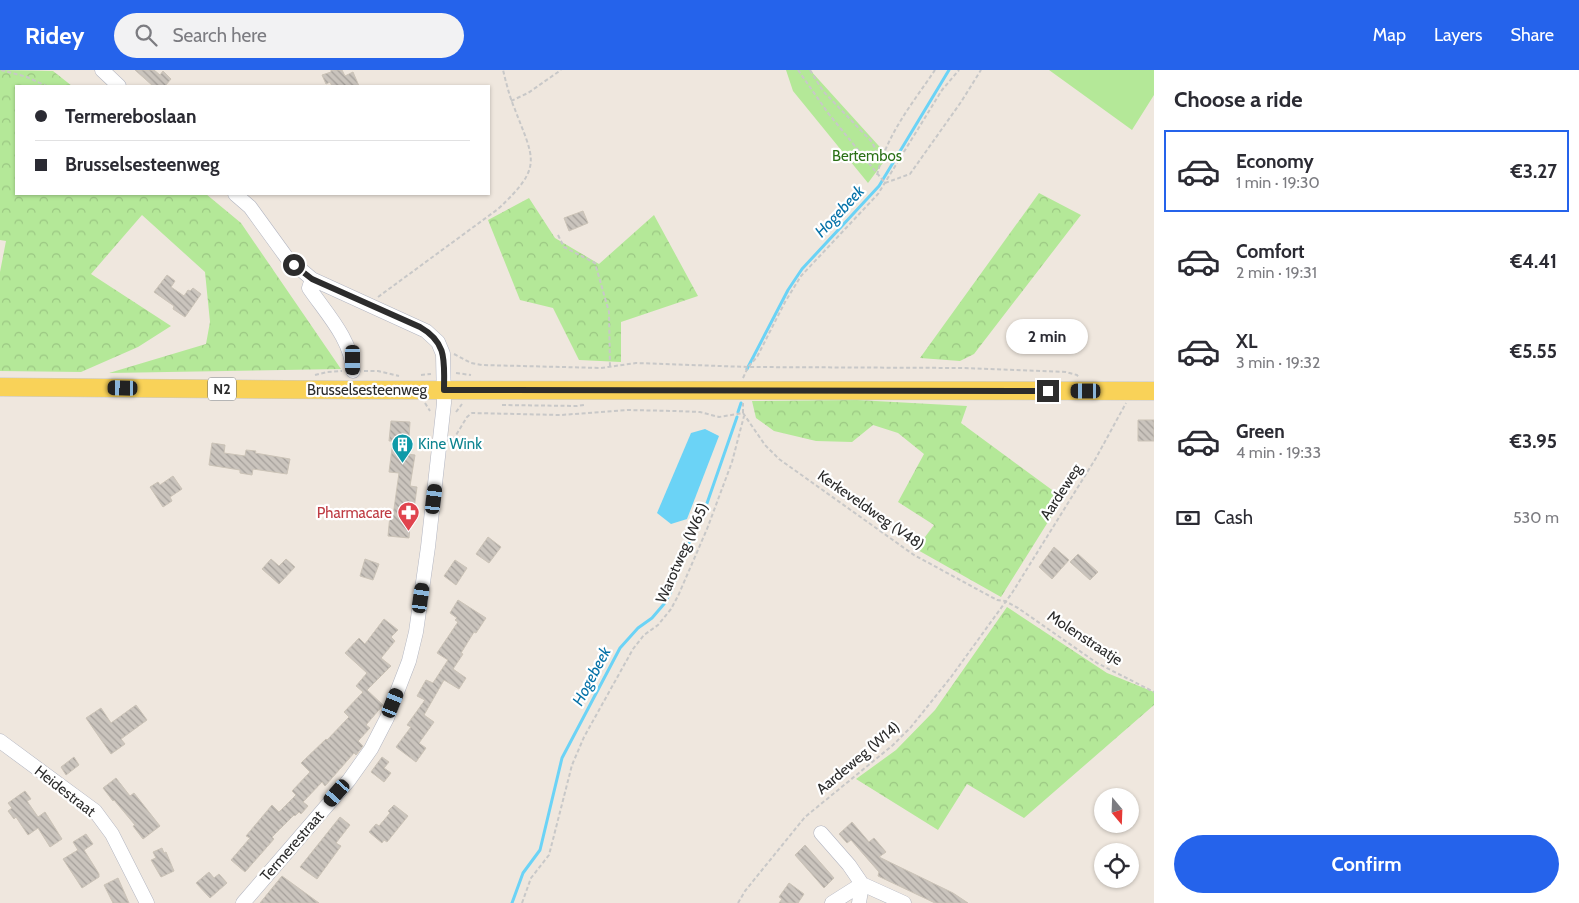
<!DOCTYPE html>
<meta charset="utf-8">
<style>
body{margin:0;font-family:Cabin,sans-serif;background:#f2f2f3;color:#2b2b33;height:100vh;display:flex;flex-direction:column;font-size:19px;white-space:nowrap}
*{box-sizing:border-box;margin:0}
p{font-size:16px;color:#7c7c81}
.icon{flex:none;width:28px;height:28px;fill:none;stroke:currentColor;stroke-width:2;stroke-linecap:round;stroke-linejoin:round}
.map{position:relative;flex:1;overflow:hidden}
.details{display:flex;flex-direction:column;background:#fff;width:425px}
.details>*{flex:none}
.hud{position:absolute;left:15px;top:15px;width:475px;height:110px;border-radius:0px;box-shadow:0 1px 4px #0004;display:grid;align-content:center;height:110px;padding:0 20px;background:#fff}
.needle{width:32px;rotate:161deg}
.controls{position:absolute;left:1094px;top:718px;display:grid;gap:10px}
.controls a{display:grid;place-items:center;width:45px;height:45px;border-radius:50%;background:#fff;box-shadow:0 1px 4px #0004;font-size:25px}
.end{position:absolute;width:22px;height:22px;margin:-11px;border:6px solid #2c2c2c;background:#fff;box-shadow:0 0 0 2px #fff}
.from{border-radius:50%}
.bubble{position:absolute;height:35px;border-radius:18px;background:#fff;box-shadow:0 1px 4px #0004;font-size:16px;font-weight:800;line-height:35px;text-align:center}
.car{position:absolute;width:15px;height:30px;margin:-15px -8px;border-radius:6px;box-shadow:0 0 4px 1px #0007;background:linear-gradient(#222 24%,#8ab4d8 0 40%,#222 0 76%,#8ab4d8 0 86%,#222 0)}
.hud b{display:flex;align-items:center;gap:18px;height:48px;font-size:19px}
.hud b+b{border-top:1px solid #e1e1e2}
.hud i{width:12px;height:12px;background:#2b2b33}
ul{padding:0;list-style:none}
li{display:flex;align-items:center;gap:15px;height:82px;margin:0 10px 8px;padding:0 10px;border:2px solid transparent;border-radius:0px}
li div{flex:1}
li b{display:block;font-size:19px}
li em{font-style:normal;font-weight:800}
li.current{border-color:#2563eb}
li>.icon{width:45px;height:45px;stroke-width:1.5}
h2{padding:0 20px;font-size:22px;line-height:60px}
.pay{display:flex;align-items:center;gap:12px;height:55px;padding:0 20px;font-size:19px}
.pay p{margin-inline-start:auto}
.button{display:flex;gap:10px;margin-top:auto;padding:10px 20px}
.button a{flex:1;height:58px;border-radius:30px;background:#2563eb;color:#fff;font-size:20px;font-weight:800;line-height:58px;text-align:center}
header{display:flex;align-items:center;gap:30px;box-sizing:border-box;height:70px;padding:0 25px;background:#2563eb;color:#fff}
header strong{font-size:24px}
nav{display:flex;gap:28px;margin-inline-start:auto;font-size:18px}
.search{width:350px;height:45px;background:#f2f2f3;display:flex;align-items:center;gap:12px;box-sizing:border-box;padding:0 18px;border-radius:28px;color:#7c7c81;font-size:19px}
main{display:flex;flex:1;min-height:0}
.map>svg:first-child{display:block}
.forest{fill:url(#forest-crowns)}
.park{fill:#b4e898}
.water{fill:#6bd3f6}
.lines{fill:none;stroke-linecap:round;stroke-linejoin:round}
.stream{stroke:#6bd3f6;stroke-width:3}
.building{fill:url(#building-back-hatch);stroke:#cbc3b7}
.minor-casing{stroke:#b2b5c1;stroke-width:15}
.major-casing{stroke:#c8c8c8;stroke-width:19}
.path{stroke:#c8c8c8;stroke-width:2;stroke-dasharray:4 2.5;stroke-linecap:butt}
.minor{stroke:#fff;stroke-width:14}
.major{stroke:#f9d258;stroke-width:18}
.route{stroke:#2c2c2c;stroke-width:6}
.labels{text-anchor:middle;stroke-width:4.5;stroke-linejoin:round;paint-order:stroke}
.shield{fill:#fff;stroke:#6b6b6b;stroke-width:1}
.shield-label{font-size:14px;font-weight:bold;fill:#2c2c2c}
.park-label{font-size:15px;fill:#2a7016;stroke:#fff}
.street-label{font-size:15px;fill:#2c2c2c;stroke:#fff}
.culture-label{font-size:15px;fill:#0d838f;stroke:#fff;text-anchor:start}
.health-label{font-size:15px;fill:#be3a42;stroke:#fff;text-anchor:end}
.water-label{font-size:16px;font-style:italic;fill:#0572a8;stroke:#fff}
</style>
<header>
<strong>Ridey</strong>
<div class="search"><svg class="icon" aria-label="search" viewBox="0 0 24 24"><circle cx="10" cy="10" r="6"/><path d="M15 15l6 6"/></svg>Search here</div>
<nav><a>Map</a><a>Layers</a><a>Share</a></nav>
</header>
<main>
<div class="map">
<svg width="1154" height="833" viewBox="0 0 1154 833">
<defs>
<pattern id="forest-crowns" width="20" height="18" patternUnits="userSpaceOnUse" patternTransform="scale(1.25)"><rect width="20" height="18" fill="#b4e898"/><path d="M2 6a3 3 0 1 1 6 0M12 15a3 3 0 1 1 6 0" fill="none" stroke="#9bc783"/></pattern>
<pattern id="building-back-hatch" width="6" height="6" patternUnits="userSpaceOnUse" patternTransform="scale(1.25)"><rect width="6" height="6" fill="#cac4bd"/><path d="M-1 5l2 2M0 0l6 6M5-1l2 2" fill="none" stroke="#a49f9a"/></pattern>
</defs>
<rect width="100%" height="100%" fill="#efe7de"/>
<path class="forest" d="M0,0L53,1L72,16H16V124H206L241,153L341,299L109,303L206,274L210,252L205,202L142,145L91,204L171,256L138,277L81,302L0,301V202L6,171L0,170Z
M1039,123L1081,145L974,284L960,291L920,288Z
M529,128L555,168L599,194L654,145L698,226L621,252V292L579,290L553,238L520,230L488,150Z
M857,330L967,336L961,353L1063,428L1001,527L916,479L934,455L898,432L924,384L898,363L873,355L852,372L816,371L774,361L756,348L752,331Z
M1007,537L1107,603L1154,622V635L1024,748L967,714L938,760L856,709L896,680L935,640Z"/>
<path class="park" d="M786,0H810L888,86L868,113L793,21Z
M1049,0H1154V25L1132,60Z"/>
<path class="water" d="M705,359L719,366L687,449L671,454L657,443L691,363Z"/>
<g class="lines">
<path class="stream" d="M747,299L788,220L802,199L879,116L949,0
M738,342L741,333
M512,833L523,803L540,780L562,688L620,578L638,558L652,548L664,534L670,524L686,480L705,439L737,347"/>
</g>
<path class="building" d="M135,0H154L160,5L163,1L171,9L165,16H153Z
M331,0H342L345,6L353,2L359,16H332L330,12L326,14L322,5L331,2Z
M583,141L588,153L569,161L564,148Z
M167,205L175,211L171,217L184,226L188,220L190,221L193,218L201,224L185,247L173,239L174,236L154,222Z
M1138,350H1154V371H1138Z
M391,351L410,352L408,384L415,385L410,416L417,417L414,439L407,438L406,454L410,455L409,468L388,466L390,445L393,446L399,403L389,402L393,371H389Z
M212,373L225,375L224,383L245,386L246,380L256,381L255,383L290,389L287,404L253,399L252,405L240,403V400L209,395Z
M173,406L182,419L170,427L172,431L163,437L150,417L158,412L160,415Z
M488,467L501,477L489,493L476,484Z
M1054,477L1069,490L1052,509L1039,497Z
M1078,484L1098,502L1090,510L1070,492Z
M271,489L279,496L286,489L295,497L279,514L262,499Z
M365,489L379,494L373,510L360,506Z
M455,490L467,498L456,515L444,506Z
M458,530L486,548L476,563L474,562L461,583L463,584L453,599L466,608L459,619L444,610L424,645L434,652L419,673L426,678L416,692L396,677L411,657L407,655L425,630L417,626L426,610L433,613L448,590L437,583L458,552L455,550L457,548L450,543Z
M384,549L398,560L391,567L395,571L381,588L391,596L367,620L383,635L366,655L370,658L358,671L363,676L356,685L354,683L325,716L322,712L303,732L308,736L301,744L299,742L295,746L294,745L272,767L274,769L245,802L231,790L250,768L246,766L272,735L279,742L296,725L292,721L310,702L301,693L326,669L327,670L349,647L344,642L363,622L356,616L367,603L345,583L359,568L365,574Z
M136,635L147,650L121,669L125,674L111,684L86,648L101,638L111,653Z
M74,687L79,695L66,705L61,697Z
M382,687L389,692L384,698L391,703L384,712L371,702Z
M116,708L130,726L134,723L160,756L143,769L133,756L135,755L114,730L113,731L103,718Z
M25,721L31,729L27,731L38,747L45,742L62,769L50,777L38,758L28,765L16,747L14,749L8,741L12,738L8,733Z
M394,735L408,746L387,772L384,770L382,773L369,762L376,754L379,756L390,743L388,741Z
M340,747L350,755L336,773L341,776L317,809L300,797Z
M852,752L869,772L874,768L886,782L879,787L953,823L968,833H935L878,806L879,802L851,770L847,773L839,764Z
M86,764L93,774L84,780L99,804V807L82,818L63,789L78,780L73,772Z
M805,775L834,808L824,818L795,785Z
M162,778L164,783L166,782L174,801L161,807L151,790L156,788L153,782Z
M209,802L214,808L219,804L227,813L210,828L196,813Z
M282,806L319,833H260Z
M118,808L129,833H113L104,815Z
M789,813L804,824L798,833H779L782,829L779,827Z"/>
<g class="lines">
<defs>
<path id="minor" d="M102,0L119,16
M235,124L250,137L287,188L312,209L426,261L438,272L443,284L444,333L428,477L416,562L409,591L387,648L371,679L349,710L243,833
M312,209L309,218C326,243 352,270 353,301
M0,671L95,741L112,764L147,833
M821,763L849,795L862,814L859,833
M832,833L862,814L904,833"/>
<path id="major" d="M0,317L353,320L1154,321"/>
</defs>
<use href="#minor" class="minor-casing"/>
<use href="#major" class="major-casing"/>
<path class="path" d="M1,0L27,7L46,16
M798,0L828,43L885,113
M810,0L823,21L872,72L881,91
M511,31L528,23L561,0
M877,105C887,64 912,34 935,0
M885,113L910,104L961,32L981,0
M558,165L564,177L595,193L609,242L610,298
M378,227L498,139C544,96 534,90 514,37C509,25 506,12 503,0
M454,284L471,293L482,295L601,298L636,293L748,297L965,298L1066,302L1077,305L1079,308
M364,301H378L399,306
M456,303L471,305
M315,305L327,302L342,301
M421,305L431,304
M743,308L748,297L757,287L785,232L801,206L878,124L942,20L959,0
M425,333L430,341
M502,335L577,336L584,335
M456,342L462,334
M743,343L765,375L779,389L914,485L997,530L1005,531L1018,538L1097,593L1154,622
M743,343V333
M453,370L467,347L472,343L561,345L627,340L675,341L700,342L719,347L743,343
M522,833L531,808L549,785L572,695L584,667L633,579L644,565L658,555L671,539L678,526L707,459L732,392L744,346
M738,833L745,821L805,747L893,675L911,657L951,607L1012,523L1096,388L1126,333"/>
<use href="#minor" class="minor"/>
<use href="#major" class="major"/>
</g>
<g class="lines">
<path class="route" d="M294,195L312,209L420,257C448,273 444,292 444,320L1048,321"/>
</g>
<defs>
<symbol id="building-pin" viewBox="-11 -11 22 30"><path d="M0 17L-7.5 6A9.5 9.5 0 1 1 7.5 6Z" fill="#0f9aa8" stroke="#fff"/><path d="M-4-6H4V6H1V3H-1V6H-4ZM-2.5-4.3h1.7v1.8h-1.7ZM.8-4.3h1.7v1.8H.8ZM-2.5-1h1.7V.8h-1.7ZM.8-1h1.7V.8H.8Z" fill="#fff"/></symbol>
<symbol id="pharmacy-pin" viewBox="-11 -11 22 30"><path d="M0 17L-7.5 6A9.5 9.5 0 1 1 7.5 6Z" fill="#e0444e" stroke="#fff"/><path d="M-2-6h4v4h4v4h-4v4h-4v-4h-4v-4h4Z" fill="#fff"/></symbol>
</defs>
<g fill-rule="evenodd">
<use href="#building-pin" x="390" y="362" width="25" height="34"/>
<use href="#pharmacy-pin" x="396" y="430" width="25" height="34"/>
</g>
<g class="labels">
<rect class="shield" x="208" y="307.5" width="28" height="23" rx="4"/>
<g class="shield-label">
<text x="222" y="324">N2</text>
</g>
<g class="park-label">
<text x="867" y="91">Bertembos</text>
</g>
<g class="street-label">
<text x="367" y="325">Brusselsesteenweg</text>
<text transform="translate(1061 422) rotate(-57)" y="5">Aardeweg</text>
<text transform="translate(871 440) rotate(35)" y="5">Kerkeveldweg (V48)</text>
<text transform="translate(682 483) rotate(-66)" y="5">Warotweg (W65)</text>
<text transform="translate(1085 568) rotate(33)" y="5">Molenstraatje</text>
<text transform="translate(858 688) rotate(-40)" y="5">Aardeweg (W14)</text>
<text transform="translate(65 721) rotate(38)" y="5">Heidestraat</text>
<text transform="translate(292 776) rotate(-49)" y="5">Termerestraat</text>
</g>
<g class="culture-label">
<text x="418" y="379">Kine Wink</text>
</g>
<g class="health-label">
<text x="392" y="448">Pharmacare</text>
</g>
<g class="water-label">
<text transform="translate(839 141) rotate(-47)" y="6">Hogebeek</text>
<text transform="translate(591 606) rotate(-62)" y="6">Hogebeek</text>
</g>
</g>
</svg>
<div class="controls">
<a><svg class="needle" viewBox="-14 -14 28 28"><path d="M0-13l5 13h-10z" fill="#e53935"/><path d="M0 13l5-13h-10z" fill="#7c7c81"/></svg></a>
<a><svg class="icon" aria-label="locate" viewBox="0 0 24 24"><circle cx="12" cy="12" r="6"/><path d="M12 2v4M12 18v4M2 12h4M18 12h4"/></svg></a>
</div>
<i class="end from" style="left:294px;top:195px"></i>
<i class="end" style="left:1048px;top:321px"></i>
<div class="bubble" style="left:1006px;top:249px;width:82px">2 min</div>
<i class="car" style="left:353px;top:290px;rotate:180deg"></i>
<i class="car" style="left:123px;top:318px;rotate:271deg"></i>
<i class="car" style="left:1086px;top:321px;rotate:270deg"></i>
<i class="car" style="left:434px;top:429px;rotate:7deg"></i>
<i class="car" style="left:421px;top:528px;rotate:8deg"></i>
<i class="car" style="left:393px;top:633px;rotate:22deg"></i>
<i class="car" style="left:337px;top:723px;rotate:221deg"></i>
<div class="hud">
<b><i class="from"></i>Termereboslaan</b>
<b><i></i>Brusselsesteenweg</b>
</div>
</div>
<section class="details">
<h2>Choose a ride</h2>
<ul>
<li class="current"><svg class="icon" aria-label="car" viewBox="0 0 24 24"><path d="M5 17H2v-5l4-1 3-4h7l3 4 3 1v5h-3M9 17h6M6 11h13"/><circle cx="7" cy="17" r="2"/><circle cx="17" cy="17" r="2"/></svg><div><b>Economy</b><p>1 min · 19:30</p></div><em>€3.27</em></li>
<li><svg class="icon" aria-label="car" viewBox="0 0 24 24"><path d="M5 17H2v-5l4-1 3-4h7l3 4 3 1v5h-3M9 17h6M6 11h13"/><circle cx="7" cy="17" r="2"/><circle cx="17" cy="17" r="2"/></svg><div><b>Comfort</b><p>2 min · 19:31</p></div><em>€4.41</em></li>
<li><svg class="icon" aria-label="car" viewBox="0 0 24 24"><path d="M5 17H2v-5l4-1 3-4h7l3 4 3 1v5h-3M9 17h6M6 11h13"/><circle cx="7" cy="17" r="2"/><circle cx="17" cy="17" r="2"/></svg><div><b>XL</b><p>3 min · 19:32</p></div><em>€5.55</em></li>
<li><svg class="icon" aria-label="car" viewBox="0 0 24 24"><path d="M5 17H2v-5l4-1 3-4h7l3 4 3 1v5h-3M9 17h6M6 11h13"/><circle cx="7" cy="17" r="2"/><circle cx="17" cy="17" r="2"/></svg><div><b>Green</b><p>4 min · 19:33</p></div><em>€3.95</em></li>
</ul>
<div class="pay"><svg class="icon" aria-label="cash" viewBox="0 0 24 24"><path d="M3 7h18v10H3z"/><circle cx="12" cy="12" r="2"/></svg>Cash<p>530 m</p></div>
<div class="button"><a>Confirm</a></div>
</section>
</main>
